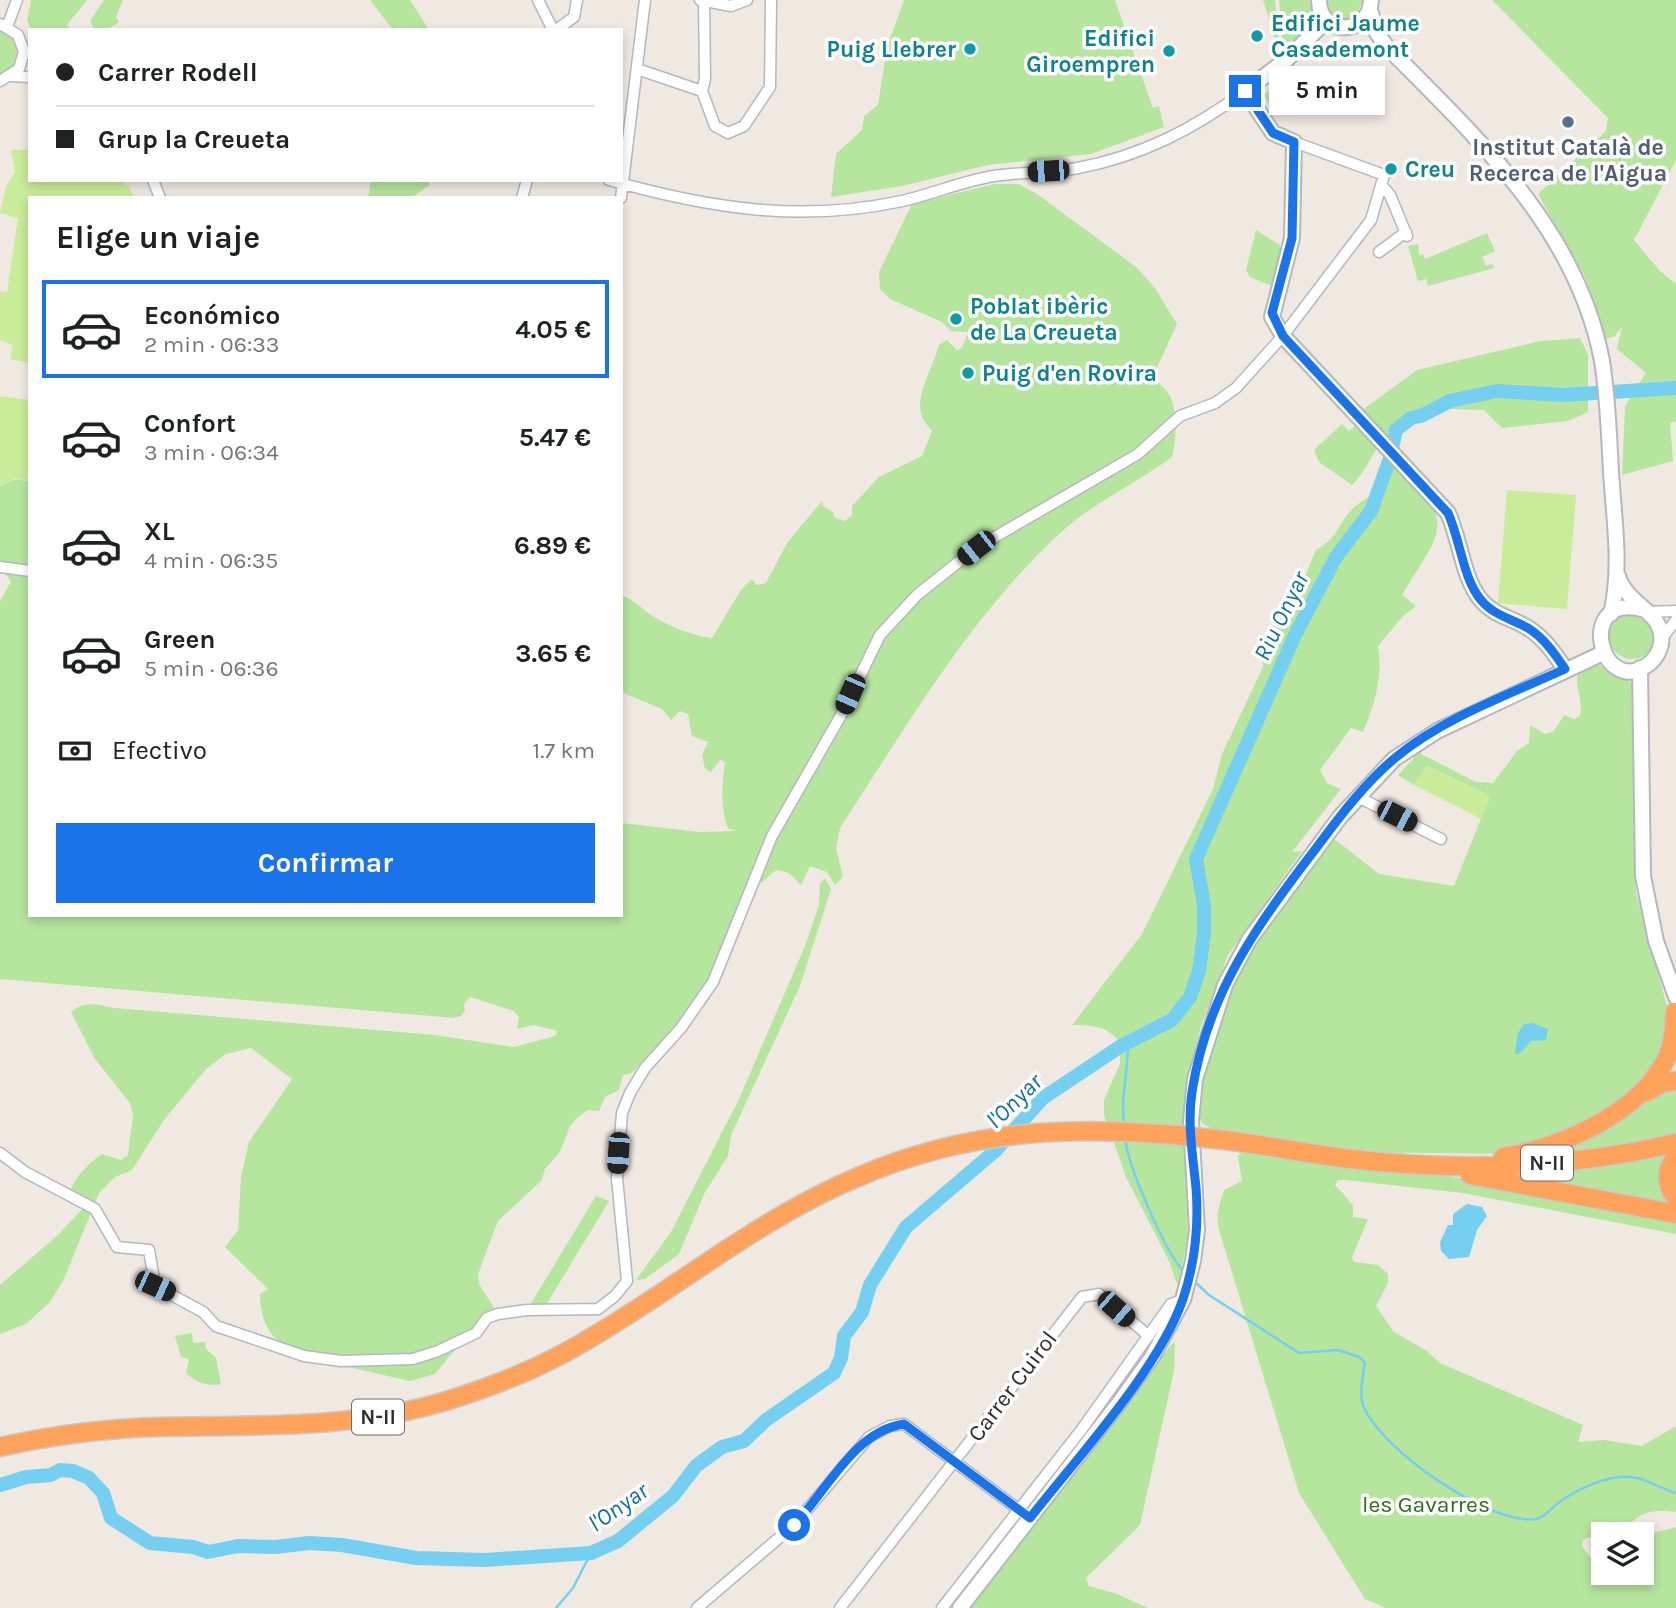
<!DOCTYPE html>
<html lang="es">
<meta charset="utf-8">
<style>
body{margin:0;font-family:Karla,sans-serif;background:#f6f6f6;color:#202124;height:100vh;display:flex;flex-direction:column;font-size:26px;white-space:nowrap}
*{box-sizing:border-box;margin:0}
p{font-size:23px;color:#757577}
.icon{flex:none;width:38px;height:38px;fill:none;stroke:currentColor;stroke-width:2;stroke-linecap:round;stroke-linejoin:round}
.map{position:relative;flex:1;overflow:hidden}
.side{position:absolute;left:28px;top:196px;width:595px;height:721px;display:flex;flex-direction:column;background:#fff;border-radius:0px;box-shadow:0 4px 10px #0003}
.side>*{flex:none}
.hud{position:absolute;left:28px;top:28px;width:595px;height:154px;border-radius:0px;box-shadow:0 4px 10px #0003;display:grid;align-content:center;height:154px;padding:0 28px;background:#fff}
.tools{position:absolute;left:1591px;top:1522px;display:grid;gap:14px}
.tools a{display:grid;place-items:center;width:63px;height:63px;border-radius:0px;background:#fff;box-shadow:0 4px 10px #0003;font-size:35px}
.end{position:absolute;width:32px;height:32px;margin:-16px;border:9px solid #1a73e8;background:#fff;box-shadow:0 0 0 4px #fff}
.from{border-radius:50%}
.bubble{position:absolute;height:49px;border-radius:0px;background:#fff;box-shadow:0 4px 10px #0003;font-size:23px;font-weight:700;line-height:49px;text-align:center}
.car{position:absolute;width:21px;height:42px;margin:-21px -10px;border-radius:9px;box-shadow:0 0 5px 2px #0007;background:linear-gradient(#222 24%,#8ab4d8 0 40%,#222 0 76%,#8ab4d8 0 86%,#222 0)}
.hud b{display:flex;align-items:center;gap:24px;height:66px;font-size:26px}
.hud b+b{border-top:2px solid #e0e0e0}
.hud i{width:18px;height:18px;background:#202124}
ul{padding:0;list-style:none}
li{display:flex;align-items:center;gap:21px;height:98px;margin:0 14px 10px;padding:0 14px;border:4px solid transparent;border-radius:0px}
li div{flex:1}
li b{display:block;font-size:26px}
li em{font-style:normal;font-weight:700}
li.active{border-color:#1a73e8}
li>.icon{width:63px;height:63px;stroke-width:1.5}
h2{padding:0 28px;font-size:32px;line-height:84px}
.pay{display:flex;align-items:center;gap:18px;height:77px;padding:0 28px;font-size:26px}
.pay p{margin-inline-start:auto}
.button{display:flex;gap:14px;margin-top:auto;padding:14px 28px}
.button a{flex:1;height:80px;border-radius:0px;background:#1a73e8;color:#fff;font-size:28px;font-weight:700;line-height:80px;text-align:center}
.map>svg:first-child{display:block}
.green{fill:#b6e59e}
.pitch{fill:#c9ec9a}
.water{fill:#75cff0}
.lines{fill:none;stroke-linecap:round;stroke-linejoin:round}
.stream{stroke:#75cff0;stroke-width:2.5}
.river{stroke:#75cff0;stroke-width:14}
.street-casing{stroke:#b4b7c1;stroke-width:13}
.secondary-casing{stroke:#b4b7c1;stroke-width:18}
.highway-casing{stroke:#c9c9c9;stroke-width:21}
.street{stroke:#fff;stroke-width:10}
.secondary{stroke:#fff;stroke-width:14}
.highway{stroke:#ffa35c;stroke-width:18}
.highway-bridge-casing{stroke:#c9c9c9;stroke-width:21;stroke-linecap:butt}
.highway-bridge{stroke:#ffa35c;stroke-width:18}
.route{stroke:#1a73e8;stroke-width:9}
.culture-dot{fill:#0f9aa8;stroke:#fff;stroke-width:2.5}
.service-dot{fill:#5c6f8a;stroke:#fff;stroke-width:2.5}
.labels{text-anchor:middle;stroke-width:7;stroke-linejoin:round;paint-order:stroke}
.shield{fill:#fff;stroke:#6d6d6d;stroke-width:2}
.shield-label{font-size:21px;font-weight:bold;fill:#2e2e2e}
.culture-label{font-size:23px;font-weight:bold;fill:#0d838f;stroke:#fff;text-anchor:start}
.service-label{font-size:23px;font-weight:bold;fill:#4e5e75;stroke:#fff}
.street-label{font-size:23px;fill:#2e2e2e;stroke:#fff}
.park-label{font-size:23px;fill:#2c6e1b;stroke:#fff}
.water-label{font-size:24px;font-style:italic;fill:#0d6fa3;stroke:#fff}
</style>
<div class="map">
<svg width="1676" height="1608" viewBox="0 0 1676 1608">
<rect width="100%" height="100%" fill="#efe9e1"/>
<path class="green" d="M31,0H87L67,25L72,30H31L27,20Z
M104,0H123L116,17L119,22L106,30H95L90,21Z
M370,0H410L429,30H393Z
M904,0H1115L1153,108L1159,106L1164,127L1091,154L988,165L902,186L831,197L836,154L862,130L864,116L878,105L887,47Z
M1263,0H1275L1280,55Z
M1279,0H1313C1312,30 1307,32 1284,52L1282,35L1290,33L1288,20H1281Z
M1327,0H1363L1356,16L1344,20L1331,13Z
M1492,0H1676V160L1634,240L1660,271L1676,284V421L1670,423L1673,461L1622,475L1625,406L1646,373L1617,349L1622,326L1615,336L1606,339L1585,277L1538,194L1606,131L1608,118Z
M0,29L13,36C21,57 19,64 0,76Z
M1282,84L1284,106L1270,109L1264,94Z
M371,180H427L430,185L411,198H368Z
M994,184H1019L1037,194L1136,267L1155,288L1177,324L1154,374C1157,384 1166,388 1170,396C1178,414 1176,440 1172,457C1135,484 1091,504 1058,535C968,619 907,726 840,828L836,848L843,877L835,885L827,872L810,866L801,885L789,873L776,870L749,893L722,963L672,1038L650,1053L632,1073L623,1075L619,1090L605,1097L599,1111L588,1110L578,1117L570,1126L560,1152L545,1169L542,1180L498,1221L478,1274L479,1284L498,1314L462,1341L435,1374L410,1381L344,1366L341,1361C296,1355 261,1347 260,1294L268,1289L225,1247L238,1230L241,1177L249,1142L292,1079L251,1048L226,1054L206,1069L164,1120L132,1170L115,1177L99,1193L64,1279L50,1302L26,1324L0,1334V1285L58,1235L86,1205L69,1195C73,1179 87,1164 102,1154L121,1160L128,1155L133,1115L130,1103L95,1059L71,1012C85,1000 98,1005 115,1008L435,1035L514,1047L555,1036L558,1031L534,1025L517,1029L519,1017L514,1011L470,997L464,1004L465,1011L461,1016L454,1018L0,979V601L11,582L0,565V486L16,479L30,482V915H621V823L700,832L736,831L728,828C720,809 722,783 725,762L720,760L711,772L705,769L702,755L708,742L692,736L688,714L680,711L671,720L662,709L621,692V595C637,601 641,609 654,617C671,627 693,636 712,638L741,590L752,579L756,585L766,583L787,543L822,501L823,506L833,512L835,518L845,521L852,515V506L879,477L922,456L932,431C929,426 924,423 922,417C914,396 934,366 939,345L947,340L957,350L962,348L968,332L951,331L942,322L890,299L880,289L879,272L912,204Z
M1256,230L1280,245V260L1272,286L1250,277L1246,270Z
M1487,233L1495,251L1482,257L1486,266L1492,264L1494,268L1428,286L1426,279L1418,281L1408,246L1418,244L1419,255L1423,254L1425,259Z
M1580,338L1588,354V412L1568,421L1502,428L1484,410C1434,410 1412,400 1379,445C1370,459 1364,473 1352,485L1319,462L1314,450L1342,424L1349,431L1359,423L1357,414L1417,370L1541,341Z
M1394,464C1459,524 1442,528 1402,595L1416,606L1403,616L1378,646C1383,677 1375,704 1363,732L1351,728L1320,770L1327,783L1341,789L1292,852L1302,851L1228,955L1201,1026L1186,1087L1183,1125L1188,1237L1178,1286L1169,1261L1126,1177L1104,1115V1100L1120,1064V1043C1109,1026 1090,1025 1072,1025L1142,934L1213,789L1222,754L1263,667L1261,645L1300,589L1316,550C1337,538 1335,531 1348,514C1358,501 1371,497 1385,490Z
M1609 636a23 23 0 1 1 46 0a23 23 0 1 1-46 0Z
M1592,665C1612,664 1627,672 1635,691L1634,861L1636,893L1670,1017L1668,1045L1644,1083L1574,1133L1499,1154L1352,1152L1216,1131L1203,1124L1197,1115C1205,1063 1220,1002 1246,955C1270,914 1303,875 1332,837L1379,874L1454,886L1490,796L1427,766L1414,785L1398,775L1414,758L1413,752L1417,749L1421,750V754L1476,782L1493,783L1517,751L1529,743L1530,725L1545,734L1554,731L1564,715L1574,719L1580,716C1584,699 1574,687 1578,674Z
M825,878L831,889L800,986L731,1135L728,1156L705,1192L679,1254L645,1279L636,1280L671,1232L739,1099L805,946L819,905L820,883Z
M1676,1086V1135L1618,1148L1531,1158C1558,1149 1587,1141 1612,1126C1637,1111 1646,1095 1676,1086Z
M1243,1151L1473,1180L1676,1219V1234L1463,1193L1346,1180H1338L1335,1185L1353,1205V1217L1368,1219L1352,1257L1354,1262L1378,1265L1388,1274V1283L1376,1306L1394,1332L1427,1351L1440,1363L1583,1425L1578,1442L1604,1440L1642,1446L1676,1426V1512C1636,1507 1641,1521 1610,1534C1601,1537 1592,1535 1583,1540L1582,1546L1595,1564L1603,1558V1573H1642V1536L1676,1527V1608H1386L1365,1599L1299,1493L1220,1233C1215,1216 1219,1206 1224,1190L1242,1181L1238,1156Z
M1673,1151L1676,1208L1497,1173Z
M596,1196L609,1201L543,1310H527Z
M192,1333L193,1343L205,1342L206,1349L216,1358L221,1384C208,1387 195,1382 186,1373L189,1359L181,1357L175,1336Z
M1175,1341L1174,1371L1140,1525L1086,1578L1089,1586L1117,1594L1148,1608H960L1119,1403Z"/>
<path class="pitch" d="M11,150H30V180H119L128,186L135,198H30V363L10,359L13,345L0,340V291L7,292L18,218L0,213L6,186L15,172Z
M0,396L30,400V481L16,478L0,486Z
M1507,490L1576,495L1567,609L1498,603Z
M1426,766L1490,796L1481,819L1414,785Z"/>
<path class="water" d="M1533,1023L1548,1029L1546,1040L1531,1041L1519,1054H1515L1518,1033L1524,1024Z
M1467,1204L1482,1207L1487,1216L1477,1230L1469,1257L1449,1259L1441,1251L1440,1242L1448,1225H1453V1214Z"/>
<g class="lines">
<path class="stream" d="M1124,1124L1123,1103L1129,1041
M1125,1138C1128,1166 1165,1252 1184,1272
M1194,1281L1209,1295L1299,1353L1338,1350L1359,1357L1365,1363C1363,1375 1359,1394 1363,1405C1379,1448 1489,1525 1535,1519C1545,1518 1553,1506 1561,1501C1580,1488 1607,1475 1631,1477C1645,1478 1662,1489 1676,1493
M556,1608L573,1588L591,1553"/>
<path class="river" d="M0,1485L26,1477L51,1475L60,1470L73,1471L89,1478L103,1493L111,1518L150,1543L193,1547L208,1552L238,1546L276,1547L309,1543L342,1545L416,1558L485,1560L591,1553L618,1541L673,1496L696,1466L722,1447L744,1441L766,1420L834,1373L841,1358L844,1336L862,1312L870,1285L906,1227L995,1151L1043,1098L1121,1046L1172,1020L1190,997L1199,971L1204,933V905L1196,859L1295,635L1336,557L1371,511L1390,458L1396,430L1411,418L1421,416L1450,401L1497,391L1563,395L1676,388"/>
<defs>
<path id="street" d="M538,0L553,30
M700,0L731,6L747,0
M704,1L705,79L702,91L715,126L728,133L744,126L770,87L771,0
M0,24L18,35L24,52L19,69L0,81
M7,27L17,0
M556,30L574,17L577,0
M637,69L702,91
M12,76L30,77
M153,180L160,198
M609,180C708,208 800,223 902,201C933,194 962,181 994,176C1022,172 1051,173 1078,168C1141,156 1194,129 1245,91
M1383,187L1390,195L1407,236
M522,198L527,180
M621,198L645,0
M1379,252L1406,232
M0,567L30,571
M1646,612L1676,611
M1662,638L1676,620
M1358,797L1441,839
M0,1153L25,1172L95,1209L117,1247L149,1250L155,1286L203,1312L216,1326L304,1356L341,1361L413,1359L438,1351L476,1333L487,1318L498,1314L527,1310L598,1309L615,1296L627,1281L617,1178L622,1113L630,1093L645,1068L681,1028L713,982L772,836L840,717L880,635L917,595L976,548L1138,454L1180,416L1215,403L1236,388L1282,337L1371,220L1384,175L1294,142
M697,1608L794,1525L869,1437L890,1426L904,1424L1030,1518
M840,1608L1082,1297L1099,1294L1149,1336
M942,1608L1082,1429L1171,1304L1183,1300"/>
<path id="secondary" d="M1319,0C1319,37 1370,36 1371,0
M1370,10L1377,33L1387,47C1478,139 1577,229 1602,361C1608,398 1609,435 1611,472C1614,520 1622,568 1611,614
M1326,21L1286,60L1245,91L1273,133L1294,142L1292,238L1272,317L1283,336L1448,513C1460,539 1463,579 1481,600C1493,615 1512,618 1528,628C1544,638 1555,654 1565,669
M1618,576C1626,603 1658,611 1661,634C1663,645 1658,656 1650,663C1601,702 1574,593 1641,609
M1640,668L1643,876L1656,941L1676,997
M960,1608L1119,1403L1152,1357L1183,1300L1193,1261L1197,1230L1191,1121L1195,1079L1225,985L1249,940L1340,817L1394,759L1437,731L1603,653"/>
<path id="highway" d="M1647,1092L1662,1083L1676,1081
M1232,1141C1269,1146 1305,1153 1342,1158C1454,1172 1567,1169 1676,1143
M1503,1157C1561,1148 1643,1112 1668,1055C1674,1041 1674,1027 1675,1012
M1676,1157C1665,1170 1665,1184 1676,1198
M1470,1175L1676,1214
M0,1447C54,1435 107,1428 162,1427C258,1425 354,1429 446,1401C488,1388 530,1372 568,1351C668,1296 753,1221 858,1177"/>
</defs>
<use href="#street" class="street-casing"/>
<use href="#secondary" class="secondary-casing"/>
<use href="#highway" class="highway-casing"/>
<use href="#street" class="street"/>
<use href="#secondary" class="secondary"/>
<use href="#highway" class="highway"/>
<defs>
<path id="highway-bridge" d="M858,1177C982,1123 1100,1125 1232,1141"/>
</defs>
<use href="#highway-bridge" class="highway-bridge-casing"/>
<use href="#highway-bridge" class="highway-bridge"/>
</g>
<g class="lines">
<path class="route" d="M794,1525C826,1492 854,1431 904,1424L1030,1518C1077,1458 1159,1369 1183,1299C1195,1263 1199,1226 1196,1188C1193,1157 1187,1123 1192,1092C1207,993 1258,924 1317,847C1340,816 1365,783 1395,758C1443,718 1508,695 1565,669C1555,654 1544,638 1528,628C1512,619 1493,615 1481,600C1463,579 1460,539 1448,513L1283,336L1272,313L1292,238L1294,142L1273,133L1245,91"/>
</g>
<g class="culture-dot">
<circle cx="1257" cy="36" r="7"/>
<circle cx="970" cy="49" r="7"/>
<circle cx="1169" cy="51" r="7"/>
<circle cx="1391" cy="169" r="7"/>
<circle cx="956" cy="319" r="7"/>
<circle cx="968" cy="373" r="7"/>
</g>
<circle class="service-dot" cx="1568" cy="122" r="7"/>
<g class="labels">
<g class="shield">
<rect x="1521" y="1145.5" width="52" height="35" rx="5"/>
<rect x="352" y="1399.5" width="52" height="35" rx="5"/>
</g>
<g class="shield-label">
<text x="1547" y="1170">N-II</text>
<text x="378" y="1424">N-II</text>
</g>
<g class="culture-label">
<text x="1271" y="31">Edifici Jaume<tspan x="1271" dy="26">Casademont</tspan></text>
<text x="1155" y="46" text-anchor="end">Edifici<tspan x="1155" dy="26">Giroempren</tspan></text>
<text x="956" y="57" text-anchor="end">Puig Llebrer</text>
<text x="1405" y="177">Creu</text>
<text x="970" y="314">Poblat ibèric<tspan x="970" dy="26">de La Creueta</tspan></text>
<text x="982" y="381">Puig d'en Rovira</text>
</g>
<g class="service-label">
<text x="1568" y="155">Institut Català de<tspan x="1568" dy="26">Recerca de l'Aigua</tspan></text>
</g>
<g class="street-label">
<text transform="translate(1012 1386) rotate(-53)" y="8">Carrer Cuirol</text>
</g>
<g class="park-label">
<text x="1426" y="1512">les Gavarres</text>
</g>
<g class="water-label">
<text transform="translate(1281 616) rotate(-64)" y="8">Riu Onyar</text>
<text transform="translate(1014 1101) rotate(-44)" y="8">l'Onyar</text>
<text transform="translate(618 1507) rotate(-35)" y="8">l'Onyar</text>
</g>
</g>
</svg>
<div class="tools">
<a><svg class="icon" aria-label="layers" viewBox="0 0 24 24"><path d="M12 4l9 5-9 5-9-5zM3 14l9 5 9-5"/></svg></a>
</div>
<i class="end from" style="left:794px;top:1525px"></i>
<i class="end" style="left:1245px;top:91px"></i>
<div class="bubble" style="left:1269px;top:66px;width:116px">5 min</div>
<i class="car" style="left:1048px;top:171px;rotate:266deg"></i>
<i class="car" style="left:976px;top:548px;rotate:232deg"></i>
<i class="car" style="left:850px;top:694px;rotate:204deg"></i>
<i class="car" style="left:1397px;top:816px;rotate:117deg"></i>
<i class="car" style="left:618px;top:1153px;rotate:184deg"></i>
<i class="car" style="left:155px;top:1286px;rotate:114deg"></i>
<i class="car" style="left:1116px;top:1309px;rotate:131deg"></i>
<div class="hud">
<b><i class="from"></i>Carrer Rodell</b>
<b><i></i>Grup la Creueta</b>
</div>
<section class="side">
<h2>Elige un viaje</h2>
<ul>
<li class="active"><svg class="icon" aria-label="car" viewBox="0 0 24 24"><path d="M5 17H2v-5l4-1 3-4h7l3 4 3 1v5h-3M9 17h6M6 11h13"/><circle cx="7" cy="17" r="2"/><circle cx="17" cy="17" r="2"/></svg><div><b>Económico</b><p>2 min · 06:33</p></div><em>4.05 €</em></li>
<li><svg class="icon" aria-label="car" viewBox="0 0 24 24"><path d="M5 17H2v-5l4-1 3-4h7l3 4 3 1v5h-3M9 17h6M6 11h13"/><circle cx="7" cy="17" r="2"/><circle cx="17" cy="17" r="2"/></svg><div><b>Confort</b><p>3 min · 06:34</p></div><em>5.47 €</em></li>
<li><svg class="icon" aria-label="car" viewBox="0 0 24 24"><path d="M5 17H2v-5l4-1 3-4h7l3 4 3 1v5h-3M9 17h6M6 11h13"/><circle cx="7" cy="17" r="2"/><circle cx="17" cy="17" r="2"/></svg><div><b>XL</b><p>4 min · 06:35</p></div><em>6.89 €</em></li>
<li><svg class="icon" aria-label="car" viewBox="0 0 24 24"><path d="M5 17H2v-5l4-1 3-4h7l3 4 3 1v5h-3M9 17h6M6 11h13"/><circle cx="7" cy="17" r="2"/><circle cx="17" cy="17" r="2"/></svg><div><b>Green</b><p>5 min · 06:36</p></div><em>3.65 €</em></li>
</ul>
<div class="pay"><svg class="icon" aria-label="cash" viewBox="0 0 24 24"><path d="M3 7h18v10H3z"/><circle cx="12" cy="12" r="2"/></svg>Efectivo<p>1.7 km</p></div>
<div class="button"><a>Confirmar</a></div>
</section>
</div>
